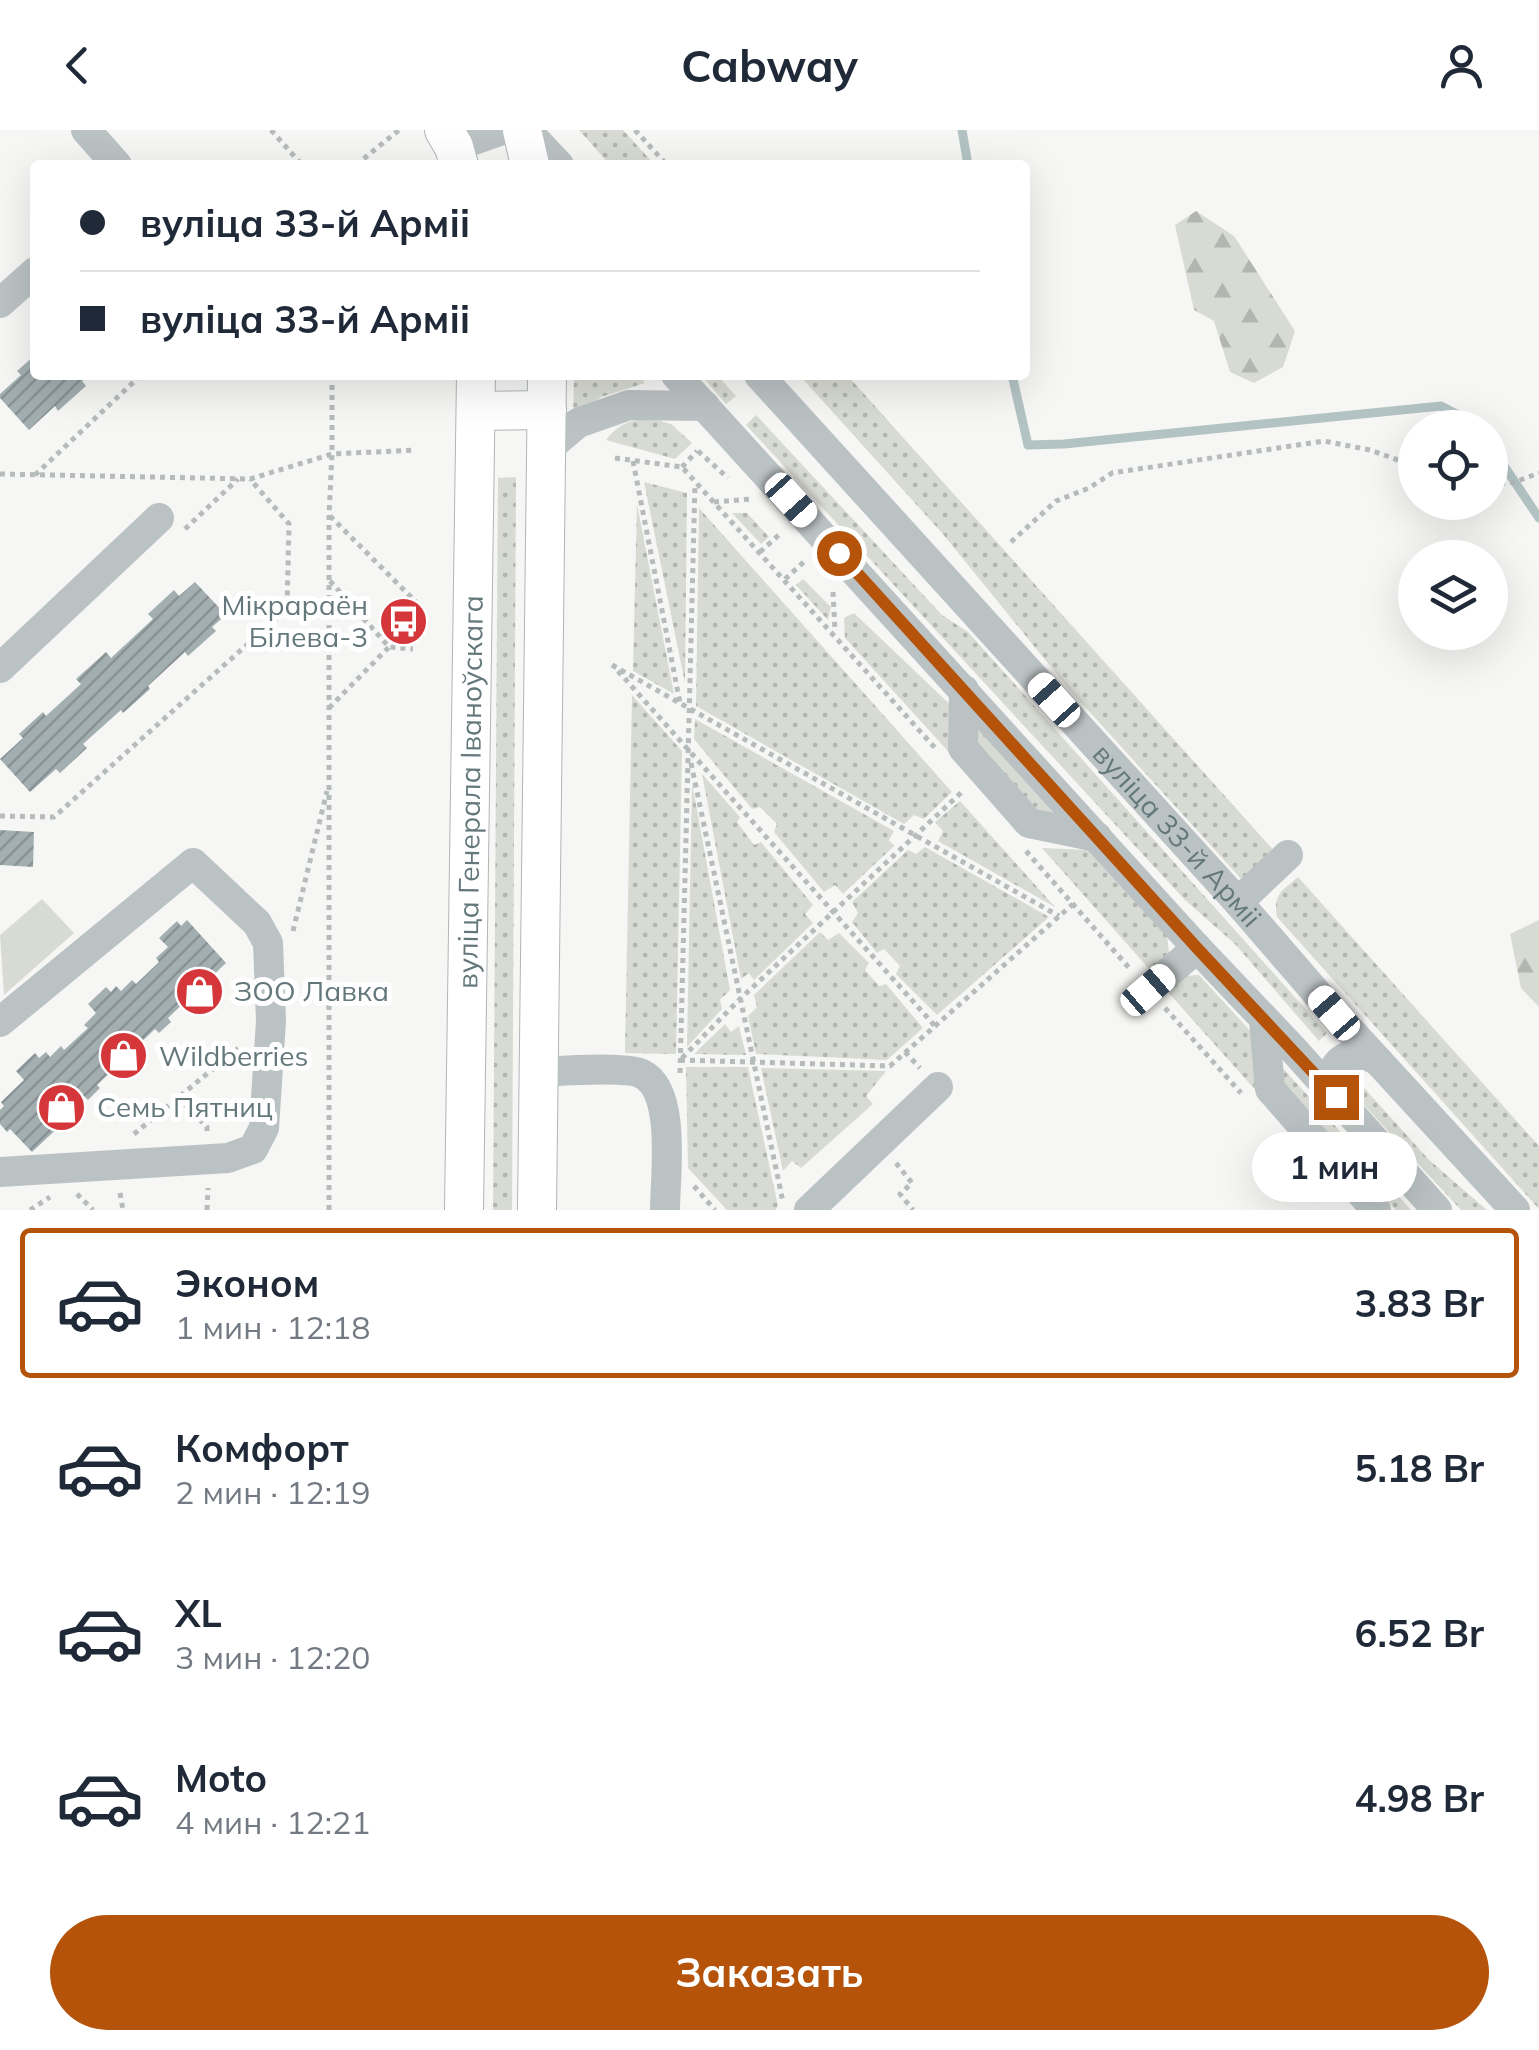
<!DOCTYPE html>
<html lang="ru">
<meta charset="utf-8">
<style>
body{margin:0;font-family:Mulish,sans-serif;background:#f6f6f7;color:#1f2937;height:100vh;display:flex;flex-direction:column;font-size:38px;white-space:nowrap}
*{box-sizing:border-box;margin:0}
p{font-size:32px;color:#747a83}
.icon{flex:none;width:55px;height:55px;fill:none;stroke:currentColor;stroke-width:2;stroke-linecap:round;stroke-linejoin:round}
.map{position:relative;height:1080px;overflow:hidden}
.drawer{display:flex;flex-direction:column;background:#fff;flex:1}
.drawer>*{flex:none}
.top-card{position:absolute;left:30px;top:30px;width:1000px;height:220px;border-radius:10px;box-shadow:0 10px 40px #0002;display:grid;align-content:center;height:220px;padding:0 50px;background:#fff}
.controls{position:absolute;left:1398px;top:280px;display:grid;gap:20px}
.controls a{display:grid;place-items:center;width:110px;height:110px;border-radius:50%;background:#fff;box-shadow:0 10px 40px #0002;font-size:50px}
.end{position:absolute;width:45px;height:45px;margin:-22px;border:12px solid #b45309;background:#fff;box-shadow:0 0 0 5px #fff}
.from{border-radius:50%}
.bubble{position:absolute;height:70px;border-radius:35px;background:#fff;box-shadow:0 10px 40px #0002;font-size:32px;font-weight:700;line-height:70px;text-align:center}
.car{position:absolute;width:30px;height:60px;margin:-30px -15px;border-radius:12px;box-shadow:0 0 8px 2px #0007;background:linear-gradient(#fff 24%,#345 0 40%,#fff 0 76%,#345 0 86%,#fff 0)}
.top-card b{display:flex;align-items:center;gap:35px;height:95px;font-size:38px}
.top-card b+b{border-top:2px solid #e0e1e3}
.top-card i{width:25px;height:25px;background:#1f2937}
ul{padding:18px 0 0;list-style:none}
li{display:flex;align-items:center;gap:30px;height:150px;margin:0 20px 15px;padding:0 30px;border:5px solid transparent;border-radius:10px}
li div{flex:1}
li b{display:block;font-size:38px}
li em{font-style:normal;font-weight:700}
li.on{border-color:#b45309}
li>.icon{width:90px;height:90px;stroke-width:1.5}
.primary-button{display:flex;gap:20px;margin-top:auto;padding:20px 50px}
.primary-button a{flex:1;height:115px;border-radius:60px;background:#b45309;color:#fff;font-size:40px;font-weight:700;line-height:115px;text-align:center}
header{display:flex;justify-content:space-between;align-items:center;height:130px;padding:0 50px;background:#fff;font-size:45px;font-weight:700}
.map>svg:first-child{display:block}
.grass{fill:url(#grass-dots)}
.forest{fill:url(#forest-firs)}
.park{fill:#d8dbd3}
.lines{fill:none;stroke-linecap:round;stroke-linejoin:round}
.stream{stroke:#b3c3c3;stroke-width:9}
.building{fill:url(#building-hatch)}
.major-casing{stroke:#afb6b8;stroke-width:40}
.path{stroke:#b6bbbc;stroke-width:5;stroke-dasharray:5 5;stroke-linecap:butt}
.minor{stroke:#bbc2c3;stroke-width:30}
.major{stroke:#fff;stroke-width:38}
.route{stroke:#b45309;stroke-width:12}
.labels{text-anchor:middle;stroke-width:10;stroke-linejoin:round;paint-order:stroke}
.poi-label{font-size:28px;fill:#64787c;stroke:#fff;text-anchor:start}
.street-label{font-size:28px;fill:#64787c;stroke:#fff}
</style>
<header><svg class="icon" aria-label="back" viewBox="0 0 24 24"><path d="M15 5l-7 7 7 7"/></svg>Cabway<svg class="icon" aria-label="person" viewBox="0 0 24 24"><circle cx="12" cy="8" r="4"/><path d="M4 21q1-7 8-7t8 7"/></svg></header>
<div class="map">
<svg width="1539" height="1080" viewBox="0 0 1539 1080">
<defs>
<pattern id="grass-dots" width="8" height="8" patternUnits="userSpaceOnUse" patternTransform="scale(2.5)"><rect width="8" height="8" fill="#d8dbd3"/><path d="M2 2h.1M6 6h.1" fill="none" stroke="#b3b6b0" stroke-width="1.8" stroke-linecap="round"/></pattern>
<pattern id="forest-firs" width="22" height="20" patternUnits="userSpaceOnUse" patternTransform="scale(2.5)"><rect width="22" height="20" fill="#d8dbd3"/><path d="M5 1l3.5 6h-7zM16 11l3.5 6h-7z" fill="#b3b6b0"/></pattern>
<pattern id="building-hatch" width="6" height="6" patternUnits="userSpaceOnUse" patternTransform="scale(2.5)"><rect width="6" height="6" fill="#a3aeb0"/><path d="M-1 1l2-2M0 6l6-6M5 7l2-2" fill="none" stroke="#889294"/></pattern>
</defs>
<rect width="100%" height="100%" fill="#f6f6f4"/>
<path class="grass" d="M579,0H623L655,35H610Z
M574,245H638L645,253L601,267L573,290Z
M701,245H717L736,266L726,274Z
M803,245H847L1276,723L1243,751L1068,558L942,403L801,247Z
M756,285L942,485L968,502L1327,903L1319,911L1235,814L1184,769L746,295Z
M650,288L671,294L692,313L675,329L606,310C618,294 631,290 650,288Z
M516,347L512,1080H493L498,348Z
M644,352L687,363L685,553Z
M637,374L674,564L633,541Z
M699,378L952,662L924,689L914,685L904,694L696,576Z
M732,383H747L769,407L761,414Z
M803,449L831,477L828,490L796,455Z
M854,483L959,583L956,630L845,508L844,488Z
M632,565L682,621L676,924L625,923Z
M695,589L894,701L889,710L894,716L843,764L835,755L824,762L774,702L777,694L760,677L752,679L694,609Z
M980,598L1076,706L1051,696L977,615V602Z
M702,644L740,687L737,692L754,715L761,712L813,775L805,784L813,793L754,850L749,843L741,849Z
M692,653L730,860L720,870L722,879L687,917Z
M960,671L1055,777L938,711L943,701L935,692Z
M925,717L1049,787L937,885L896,844L900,836L884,819L877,823L852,792L858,783L852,772L908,720L916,724Z
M1042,718L1088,720L1167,805L1169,822L1150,840Z
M1298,747L1539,1016V1079L1277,787C1273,764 1282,761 1298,747Z
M820,802L828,810L839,803L869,833L865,840L879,856L886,854L923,898L887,930L756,924L748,886L757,877L754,865Z
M1199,845L1255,906L1258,963L1167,861L1184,846Z
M725,894L731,902L739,896L746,925L694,924Z
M1273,927L1411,1080H1396L1274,944Z
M686,937H748L778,1076L775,1080H727L688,1038Z
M761,938L886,941L866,966L873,974L801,1038L792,1031L783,1041Z
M1349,941L1428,1029L1487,1080H1461L1340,949Z"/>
<path class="forest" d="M1196,81L1234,106L1295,201L1283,237L1254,253L1230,242L1214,191L1194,180L1175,95Z
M1539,790V877L1521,858L1510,804Z"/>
<path class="park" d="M42,769L74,803L4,865L0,805Z"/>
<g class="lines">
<path class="stream" d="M962,0L968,35
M1012,245L1028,315L1064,314L1441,276L1474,293L1477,298
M1490,315L1539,388"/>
</g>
<path class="building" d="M35,225V245H89L82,251L86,256L58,281L55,276L29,300L0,268V264L21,245L17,241Z
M195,452L226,485L212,497L216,501L188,526L185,522L148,556L150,559L123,583L121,580L83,614L87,618L60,643L56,639L30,662L0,629L23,608L19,604L43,582L46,586L81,554L76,549L106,522L111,528L153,489L148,484L174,460L179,466Z
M0,700L34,702L33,737L0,735Z
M187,790L226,833L203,855L207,859L195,870L191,866L168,888L171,892L159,903L155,899L132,921L135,925L123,937L120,933L97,955L100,958L88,970L84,966L60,988L64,992L32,1022L10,999L7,1002L0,994V980L4,976L1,972L24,950L16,941L35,923L39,928L46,922L50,927L61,916L64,920L88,898L84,895L96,883L88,874L106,857L111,862L116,856L121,861L132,850L136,854L159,832L156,828L168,817L159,808L177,791L181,796Z"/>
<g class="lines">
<defs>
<g id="major">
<path d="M444,0L454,17L459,35"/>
<path d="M522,0L530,35"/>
<path d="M476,281L547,280"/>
<path id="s2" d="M464,1080L476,245"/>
<path d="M537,1080L547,245"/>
</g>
</defs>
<use href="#major" class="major-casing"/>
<path class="path" d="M271,0L302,35
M635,0L667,35
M356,35L399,0
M698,321L728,348
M615,328L682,337L936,619
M633,331L680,573
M682,337L697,321
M0,344L250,349L332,324L416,320
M35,345L141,245
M1490,354L1515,352L1539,343
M714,372L751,369
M330,386L416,472
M185,399L238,349
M1011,412L1056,371L1089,358L1112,343L1324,311L1370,320L1415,336
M760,422L781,403
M785,449L806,430
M330,451L389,517L413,519
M833,462L835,501
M612,535L1059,786
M618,541L935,896
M329,578L389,517
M691,633L783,1072
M0,686L54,687L287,479L289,394L250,349
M1026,721L1131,840
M293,801L327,661
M1165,878L1241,963
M905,922L920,938
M682,928L740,869L964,660
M680,930L890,936L1073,774
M680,943L695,354
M178,968L207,997V1002
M134,1004L242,915
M896,1033L912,1053L900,1064L913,1080
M694,1056L715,1080
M120,1063L123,1080
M77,1064L93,1080
M30,1080L50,1067
M207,1080L208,1058
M329,1080V385L332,324V245"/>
<g class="minor">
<path d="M86,0L117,35"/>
<path d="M526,0L559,35"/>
<path d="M454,17L502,0"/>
<path d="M0,173L35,142"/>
<path d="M676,245L1197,818L1292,918L1437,1080"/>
<path id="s1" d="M759,245L1238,772L1334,883L1515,1080"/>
<path d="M546,320L578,293L629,275L705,276"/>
<path d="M0,538L159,388"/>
<path d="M964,560L963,618L1029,693L1097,707"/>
<path d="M1238,772L1288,725"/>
<path d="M1148,860L1197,818"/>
<path d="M1264,890L1270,959L1376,1080"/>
<path d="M0,892L193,733L257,793L268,813L271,891L264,998L253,1019L228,1028L0,1042"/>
<path d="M539,942C560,941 627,936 642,944C677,961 665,1047 665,1080"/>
<path d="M1336,967C1321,936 1349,913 1378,931"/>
<path d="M809,1080L938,957"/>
</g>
<use href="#major" class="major"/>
</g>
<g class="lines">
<path class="route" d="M839,423L1197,818L1336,967"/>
</g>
<defs>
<symbol id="bus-disc" viewBox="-11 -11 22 22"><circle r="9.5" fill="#d4363a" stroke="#fff"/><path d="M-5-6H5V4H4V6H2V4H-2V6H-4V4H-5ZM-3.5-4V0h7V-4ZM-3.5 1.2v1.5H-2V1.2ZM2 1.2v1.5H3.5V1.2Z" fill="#fff"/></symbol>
<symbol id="shop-disc" viewBox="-11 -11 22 22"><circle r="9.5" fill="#d4363a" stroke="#fff"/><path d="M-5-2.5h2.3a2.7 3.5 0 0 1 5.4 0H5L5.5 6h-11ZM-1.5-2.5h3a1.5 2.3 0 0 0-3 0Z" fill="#fff"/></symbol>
</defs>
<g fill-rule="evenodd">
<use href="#bus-disc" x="376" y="464" width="55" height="55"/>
<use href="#shop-disc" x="172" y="834" width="55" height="55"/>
<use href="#shop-disc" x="96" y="898" width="55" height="55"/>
<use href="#shop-disc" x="34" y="950" width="55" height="55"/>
</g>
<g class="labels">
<g class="poi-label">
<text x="368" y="485" text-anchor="end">Мікрараён<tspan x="368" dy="32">Білева-3</tspan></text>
<text x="234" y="871">ЗОО Лавка</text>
<text x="159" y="936">Wildberries</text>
<text x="97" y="987">Семь Пятниц</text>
</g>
<g class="street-label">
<text dy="10" stroke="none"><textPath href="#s2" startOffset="418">вуліца Генерала Іваноўскага</textPath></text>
<text dy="10" stroke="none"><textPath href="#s1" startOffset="622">вуліца 33-й Арміі</textPath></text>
</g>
</g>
</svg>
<div class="controls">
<a><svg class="icon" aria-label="locate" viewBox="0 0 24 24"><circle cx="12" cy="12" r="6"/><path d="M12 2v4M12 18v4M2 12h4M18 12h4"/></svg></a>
<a><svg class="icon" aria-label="layers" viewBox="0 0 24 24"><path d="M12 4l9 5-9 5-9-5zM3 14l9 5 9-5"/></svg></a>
</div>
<i class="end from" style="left:839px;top:423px"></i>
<i class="end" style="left:1336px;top:967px"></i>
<div class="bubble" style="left:1252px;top:1002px;width:165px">1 мин</div>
<i class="car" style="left:791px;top:370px;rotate:138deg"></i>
<i class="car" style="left:1054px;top:570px;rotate:318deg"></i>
<i class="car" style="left:1148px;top:860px;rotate:49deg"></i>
<i class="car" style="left:1334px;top:883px;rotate:319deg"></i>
<div class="top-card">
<b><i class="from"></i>вуліца 33-й Арміі</b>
<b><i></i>вуліца 33-й Арміі</b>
</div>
</div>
<section class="drawer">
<ul>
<li class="on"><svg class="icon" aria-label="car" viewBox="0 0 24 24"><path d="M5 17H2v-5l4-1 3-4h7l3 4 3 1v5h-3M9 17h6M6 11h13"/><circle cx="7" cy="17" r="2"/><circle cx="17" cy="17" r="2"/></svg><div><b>Эконом</b><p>1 мин · 12:18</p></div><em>3.83 Br</em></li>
<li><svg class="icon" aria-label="car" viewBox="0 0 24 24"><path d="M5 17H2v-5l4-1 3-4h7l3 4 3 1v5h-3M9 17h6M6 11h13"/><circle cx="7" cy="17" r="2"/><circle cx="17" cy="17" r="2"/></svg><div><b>Комфорт</b><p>2 мин · 12:19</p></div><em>5.18 Br</em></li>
<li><svg class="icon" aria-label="car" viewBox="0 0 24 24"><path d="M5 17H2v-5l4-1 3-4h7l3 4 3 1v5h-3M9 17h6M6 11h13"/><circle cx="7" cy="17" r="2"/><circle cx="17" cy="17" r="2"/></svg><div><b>XL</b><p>3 мин · 12:20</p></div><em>6.52 Br</em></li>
<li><svg class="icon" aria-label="car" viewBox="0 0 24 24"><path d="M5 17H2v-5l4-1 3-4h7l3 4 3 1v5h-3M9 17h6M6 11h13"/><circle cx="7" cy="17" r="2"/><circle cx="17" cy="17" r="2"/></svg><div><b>Moto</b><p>4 мин · 12:21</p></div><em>4.98 Br</em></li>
</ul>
<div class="primary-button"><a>Заказать</a></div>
</section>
